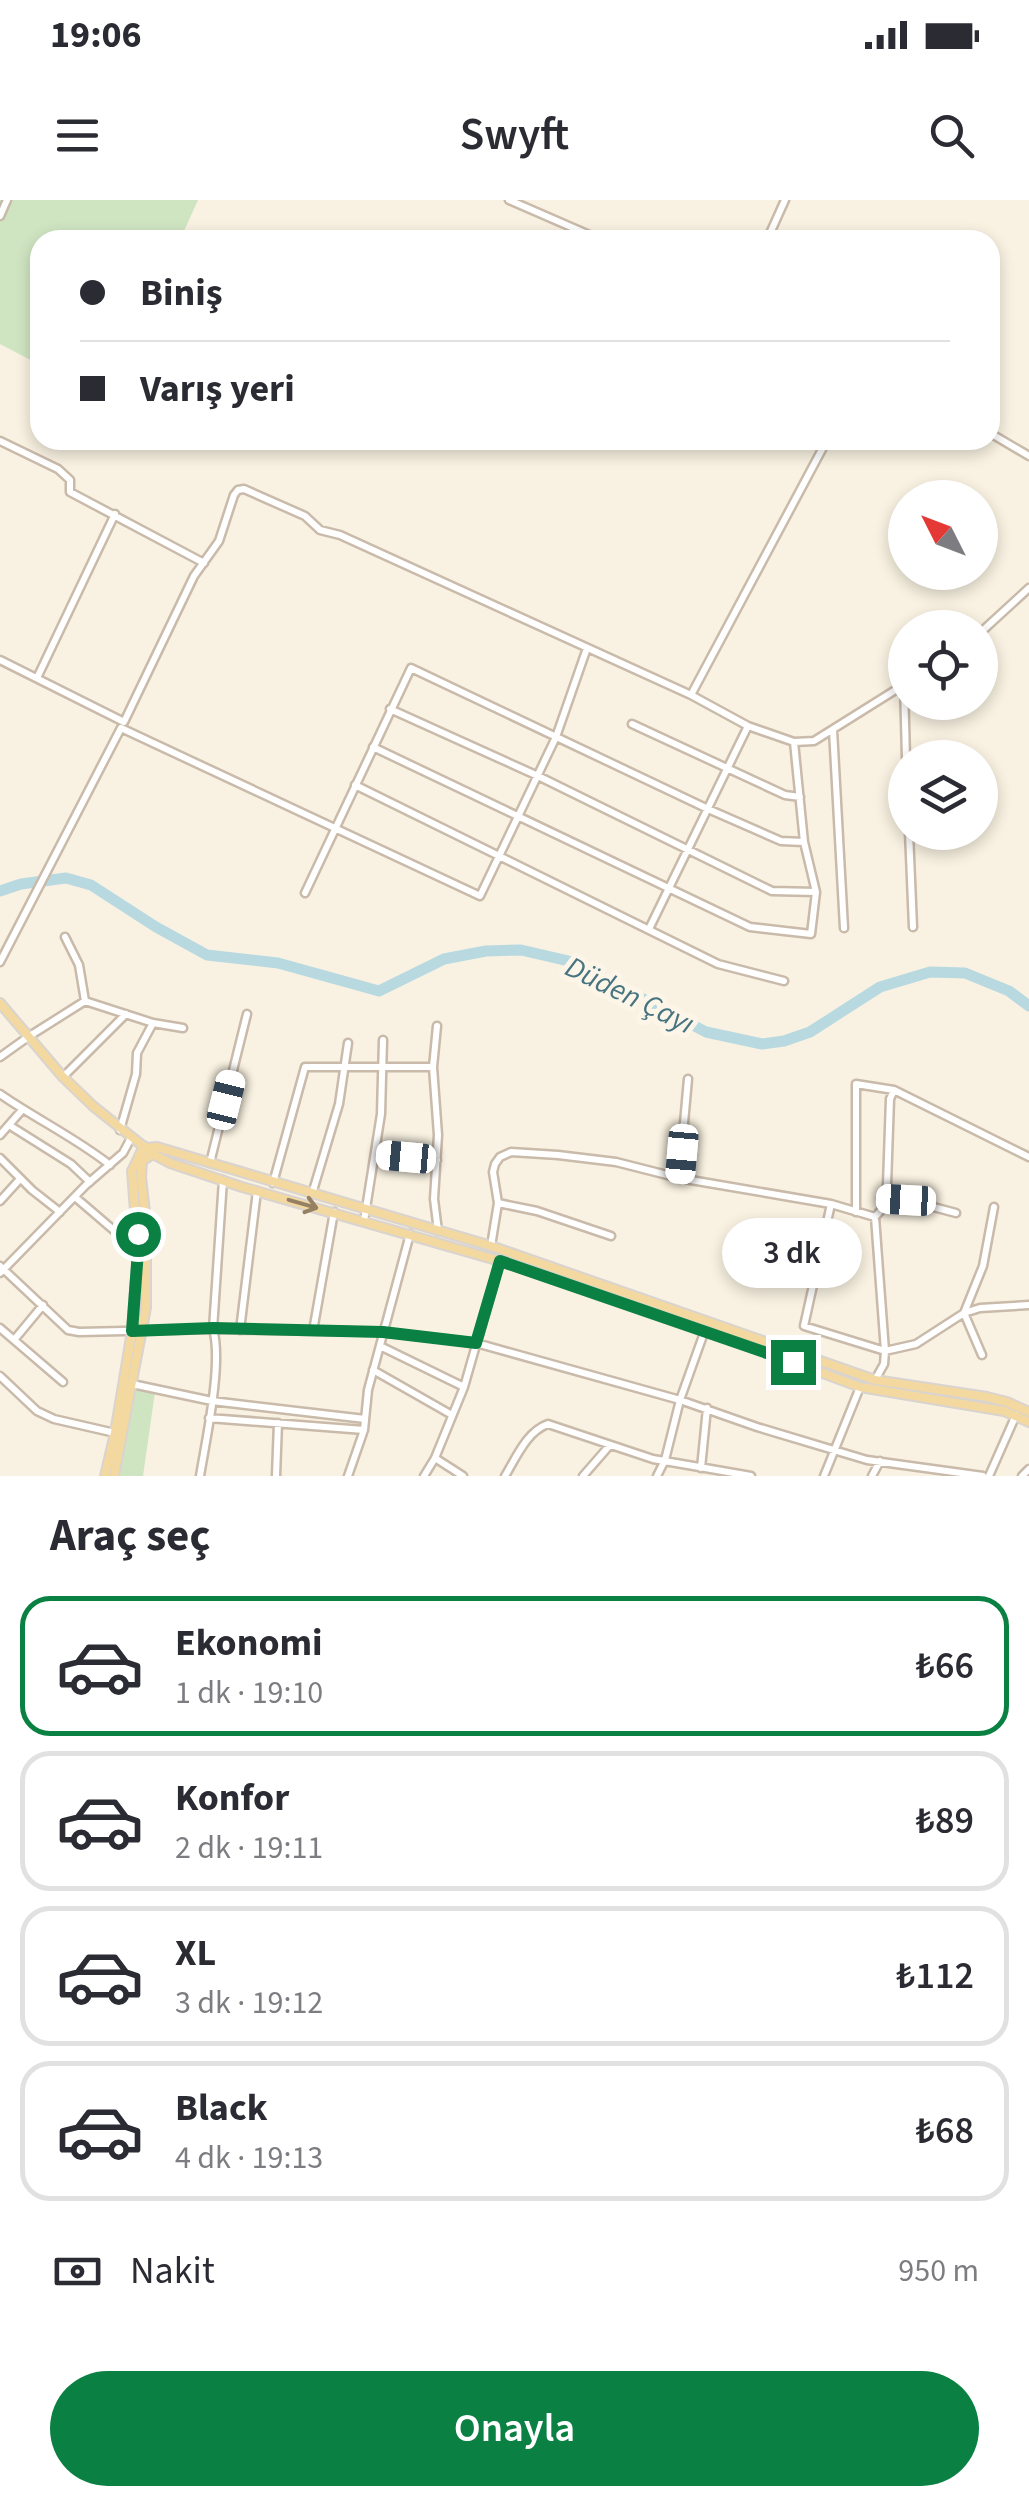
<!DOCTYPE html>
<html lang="tr">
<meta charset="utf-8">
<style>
body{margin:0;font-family:"Source Sans 3",sans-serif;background:#f7f7f7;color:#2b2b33;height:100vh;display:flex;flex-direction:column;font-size:38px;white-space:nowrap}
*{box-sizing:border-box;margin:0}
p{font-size:32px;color:#7c7c81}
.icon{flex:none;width:55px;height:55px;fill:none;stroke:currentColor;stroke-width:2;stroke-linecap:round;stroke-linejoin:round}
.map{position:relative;height:1276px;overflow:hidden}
.panel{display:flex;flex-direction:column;background:#fff;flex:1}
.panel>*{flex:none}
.hud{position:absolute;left:30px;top:30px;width:970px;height:220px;border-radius:30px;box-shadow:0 5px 15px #0003;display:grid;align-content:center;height:220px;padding:0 50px;background:#fff}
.needle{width:65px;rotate:312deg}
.buttons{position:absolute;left:888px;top:280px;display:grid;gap:20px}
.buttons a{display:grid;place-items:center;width:110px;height:110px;border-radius:50%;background:#fff;box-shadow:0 5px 15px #0003;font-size:50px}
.end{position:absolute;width:45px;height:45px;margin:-22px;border:12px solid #0b8043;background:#fff;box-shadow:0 0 0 5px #fff}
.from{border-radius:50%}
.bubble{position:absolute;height:70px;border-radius:35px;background:#fff;box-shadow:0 5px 15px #0003;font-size:32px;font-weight:600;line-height:70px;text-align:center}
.car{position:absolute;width:30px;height:60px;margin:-30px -15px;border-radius:12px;box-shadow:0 0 8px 2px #0007;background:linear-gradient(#fff 24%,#345 0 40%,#fff 0 76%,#345 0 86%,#fff 0)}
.hud b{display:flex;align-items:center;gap:35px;height:95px;font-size:38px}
.hud b+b{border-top:2px solid #e1e1e2}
.hud i{width:25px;height:25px;background:#2b2b33}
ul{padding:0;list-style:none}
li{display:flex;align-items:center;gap:30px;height:140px;margin:0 20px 15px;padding:0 30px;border:5px solid #e1e1e2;border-radius:30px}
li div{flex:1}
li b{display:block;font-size:38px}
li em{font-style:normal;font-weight:600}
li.on{border-color:#0b8043}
li>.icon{width:90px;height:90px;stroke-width:1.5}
h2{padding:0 50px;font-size:45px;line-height:120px}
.pay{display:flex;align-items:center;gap:25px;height:110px;padding:0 50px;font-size:38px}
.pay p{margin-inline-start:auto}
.primary-button{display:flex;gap:20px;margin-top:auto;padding:20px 50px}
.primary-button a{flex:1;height:115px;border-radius:60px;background:#0b8043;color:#fff;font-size:40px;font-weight:600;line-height:115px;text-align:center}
.status{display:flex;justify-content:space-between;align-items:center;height:70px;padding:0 50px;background:#fff;direction:ltr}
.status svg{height:28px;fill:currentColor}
header{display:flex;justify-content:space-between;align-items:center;height:130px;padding:0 50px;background:#fff;font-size:45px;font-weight:600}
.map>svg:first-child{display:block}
.green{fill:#cfe5c2}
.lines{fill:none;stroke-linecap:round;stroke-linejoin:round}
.river{stroke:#b9d9e1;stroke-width:11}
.minor-casing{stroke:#c9baaa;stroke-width:11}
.major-casing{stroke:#d9d4d0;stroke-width:12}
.minor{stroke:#fff;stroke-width:6}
.major{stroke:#f3d8a0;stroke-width:8}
.oneway{stroke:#968064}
.route{stroke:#0b8043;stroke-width:12}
.labels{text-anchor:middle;stroke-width:10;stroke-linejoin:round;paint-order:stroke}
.water-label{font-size:30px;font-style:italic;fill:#477480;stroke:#fdf6e8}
</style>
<div class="status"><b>19:06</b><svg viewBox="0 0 49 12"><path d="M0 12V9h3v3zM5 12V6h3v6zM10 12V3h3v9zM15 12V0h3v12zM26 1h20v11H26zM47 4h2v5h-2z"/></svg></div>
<header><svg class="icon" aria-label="menu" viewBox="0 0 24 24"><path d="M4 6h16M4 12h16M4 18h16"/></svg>Swyft<svg class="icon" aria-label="search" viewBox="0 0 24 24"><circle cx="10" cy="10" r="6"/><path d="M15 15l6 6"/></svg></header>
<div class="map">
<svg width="1029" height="1276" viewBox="0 0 1029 1276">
<rect width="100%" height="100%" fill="#f9f2e2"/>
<path class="green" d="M0,0H198L180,40H40V165L0,144Z
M139,1188L155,1192L143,1276H119L135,1189Z"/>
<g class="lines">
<path class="river" d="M0,691L21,684L66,678L91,685L156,727L207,755L278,763L379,791L444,759L486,751L521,750L573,762L706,832L762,844L784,841L810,832L880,787L930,772L965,773L1009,791L1029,806"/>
<defs>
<path id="minor" d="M509,0L601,40
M0,16L7,0
M767,40L785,0
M990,233L1029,256
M0,241L58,269L70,280V292L204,363
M980,433L1029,388
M0,460L124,522L194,376L219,341L234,295L238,290L244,289L305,316L320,330L340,335L691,495L748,526L794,542L814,541L905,484
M37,478L115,314
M904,485L906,558
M691,495L827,240
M390,509L538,576L772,691L816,692
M632,524L785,595L800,597
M121,528L480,696L556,537L587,448
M833,530L844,728
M373,547L750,727L811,734L816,692L804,642L794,542
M355,585L718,764L784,781
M909,632L913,727
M305,693L411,468L708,609L781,641L804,642
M649,729L748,526
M0,762L121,528
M85,801L153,823L183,828
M437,826L433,867L438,935L434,999L438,1031
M0,857L28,837L85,801L79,765L65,737
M63,877L126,814
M0,894C36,919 76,938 110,965
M9,925L71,964L90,982
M120,930L136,874L137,853L153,823
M0,935L22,910
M376,955L437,960
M0,958L32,990L60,1012
M210,963L247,814
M679,978L688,879
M273,983L305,867H433
M312,994L339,904L348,843
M75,997L138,1051
M885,999L907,1000L956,1013
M0,1001L20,979
M498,1003L537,1011L611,1036
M831,1004L804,1126L885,1151L916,1144L964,1113L980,1108L1029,1105
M856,1012V884L894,890L1029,957
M875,1017L884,1007L887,985L890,899L894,890
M364,1021L381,914L383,840
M491,1046L498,1003L493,972L495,964L500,957L511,952L558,955L616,962L679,978L831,1004L875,1017L885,1151L884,1164L875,1180
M0,1066L68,1130L79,1132L213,1129L383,1132L476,1143L680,1200L757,1227L867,1260L983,1276
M0,1073L86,985L123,953L131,938
M0,1128L63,1182
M240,1130L257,991
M313,1131L334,1012
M14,1140L43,1105
M380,1146L464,1187
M982,1155L964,1113L983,1066L994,1007
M373,1170L452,1215
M0,1176L37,1211L54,1219L115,1233
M132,1184L212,1201L365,1219
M209,1218L364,1230
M701,1268L707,1208
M200,1276C206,1239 223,1163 213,1129L223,980
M276,1276L278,1223
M348,1276L364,1230L368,1190L410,1034
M424,1276L435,1258
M463,1276L435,1258L464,1187L500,1061
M505,1276C516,1258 527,1231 548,1224L653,1259L751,1276
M583,1276L610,1245
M657,1276L665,1260L680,1200L705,1130
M824,1276L860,1187
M872,1276L880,1261
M989,1276L1016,1215
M1022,1276L1029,1269"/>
<path id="major" d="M0,803L63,877L93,906L153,954L170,963L242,987L500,1061L726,1137L860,1187L1004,1211L1029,1222
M147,948L157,947L491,1046L875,1180L987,1197L1007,1202L1029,1212
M105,1276L115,1233L132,1131L138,1051L132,971L144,946
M114,1276L146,1108V1021L141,977L142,961L153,954"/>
</defs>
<use href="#minor" class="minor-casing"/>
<use href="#major" class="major-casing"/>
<use href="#minor" class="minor"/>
<use href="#major" class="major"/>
</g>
<defs><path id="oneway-shaft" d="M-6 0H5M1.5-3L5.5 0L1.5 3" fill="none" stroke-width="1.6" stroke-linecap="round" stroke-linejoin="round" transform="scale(2.5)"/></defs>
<use class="oneway" href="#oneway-shaft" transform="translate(303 1004) rotate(16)"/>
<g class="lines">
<path class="route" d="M138,1034V1051L132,1131L213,1128L383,1132L476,1143L500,1061L793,1162"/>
</g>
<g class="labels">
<g class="water-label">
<text transform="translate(630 795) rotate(26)" y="10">Düden Çayı</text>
</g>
</g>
</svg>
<div class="buttons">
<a><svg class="needle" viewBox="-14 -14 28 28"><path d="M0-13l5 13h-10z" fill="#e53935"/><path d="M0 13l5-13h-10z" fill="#7c7c81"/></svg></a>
<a><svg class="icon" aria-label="locate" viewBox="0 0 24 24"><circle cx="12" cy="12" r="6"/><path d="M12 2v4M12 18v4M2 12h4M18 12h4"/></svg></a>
<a><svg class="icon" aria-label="layers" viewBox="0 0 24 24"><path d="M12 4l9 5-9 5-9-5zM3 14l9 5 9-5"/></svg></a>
</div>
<i class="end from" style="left:138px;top:1034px"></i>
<i class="end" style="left:793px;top:1162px"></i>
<div class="bubble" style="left:722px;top:1018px;width:140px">3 dk</div>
<i class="car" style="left:226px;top:900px;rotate:14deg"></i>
<i class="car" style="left:682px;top:954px;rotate:185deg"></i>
<i class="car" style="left:406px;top:957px;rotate:275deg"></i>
<i class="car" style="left:906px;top:1000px;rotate:273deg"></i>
<div class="hud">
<b><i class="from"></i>Biniş</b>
<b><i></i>Varış yeri</b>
</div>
</div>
<section class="panel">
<h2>Araç seç</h2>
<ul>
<li class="on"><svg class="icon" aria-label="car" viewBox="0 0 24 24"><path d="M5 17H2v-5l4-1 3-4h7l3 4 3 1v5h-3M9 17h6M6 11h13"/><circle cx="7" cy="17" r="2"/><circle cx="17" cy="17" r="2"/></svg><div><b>Ekonomi</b><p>1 dk · 19:10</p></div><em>₺66</em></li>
<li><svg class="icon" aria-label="car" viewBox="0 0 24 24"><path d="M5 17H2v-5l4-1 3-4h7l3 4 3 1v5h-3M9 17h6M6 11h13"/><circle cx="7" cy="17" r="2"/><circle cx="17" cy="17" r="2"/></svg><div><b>Konfor</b><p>2 dk · 19:11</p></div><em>₺89</em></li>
<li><svg class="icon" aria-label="car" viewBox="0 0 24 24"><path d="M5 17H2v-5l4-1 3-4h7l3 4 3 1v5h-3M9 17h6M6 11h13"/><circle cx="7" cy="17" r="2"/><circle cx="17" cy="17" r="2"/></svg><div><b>XL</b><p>3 dk · 19:12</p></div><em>₺112</em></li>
<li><svg class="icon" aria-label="car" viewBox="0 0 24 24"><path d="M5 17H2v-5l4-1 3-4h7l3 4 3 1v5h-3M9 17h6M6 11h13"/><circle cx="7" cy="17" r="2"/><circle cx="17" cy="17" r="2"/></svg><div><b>Black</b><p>4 dk · 19:13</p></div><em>₺68</em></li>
</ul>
<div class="pay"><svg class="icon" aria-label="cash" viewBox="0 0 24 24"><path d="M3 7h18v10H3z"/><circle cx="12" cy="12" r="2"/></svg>Nakit<p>950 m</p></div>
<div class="primary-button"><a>Onayla</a></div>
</section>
